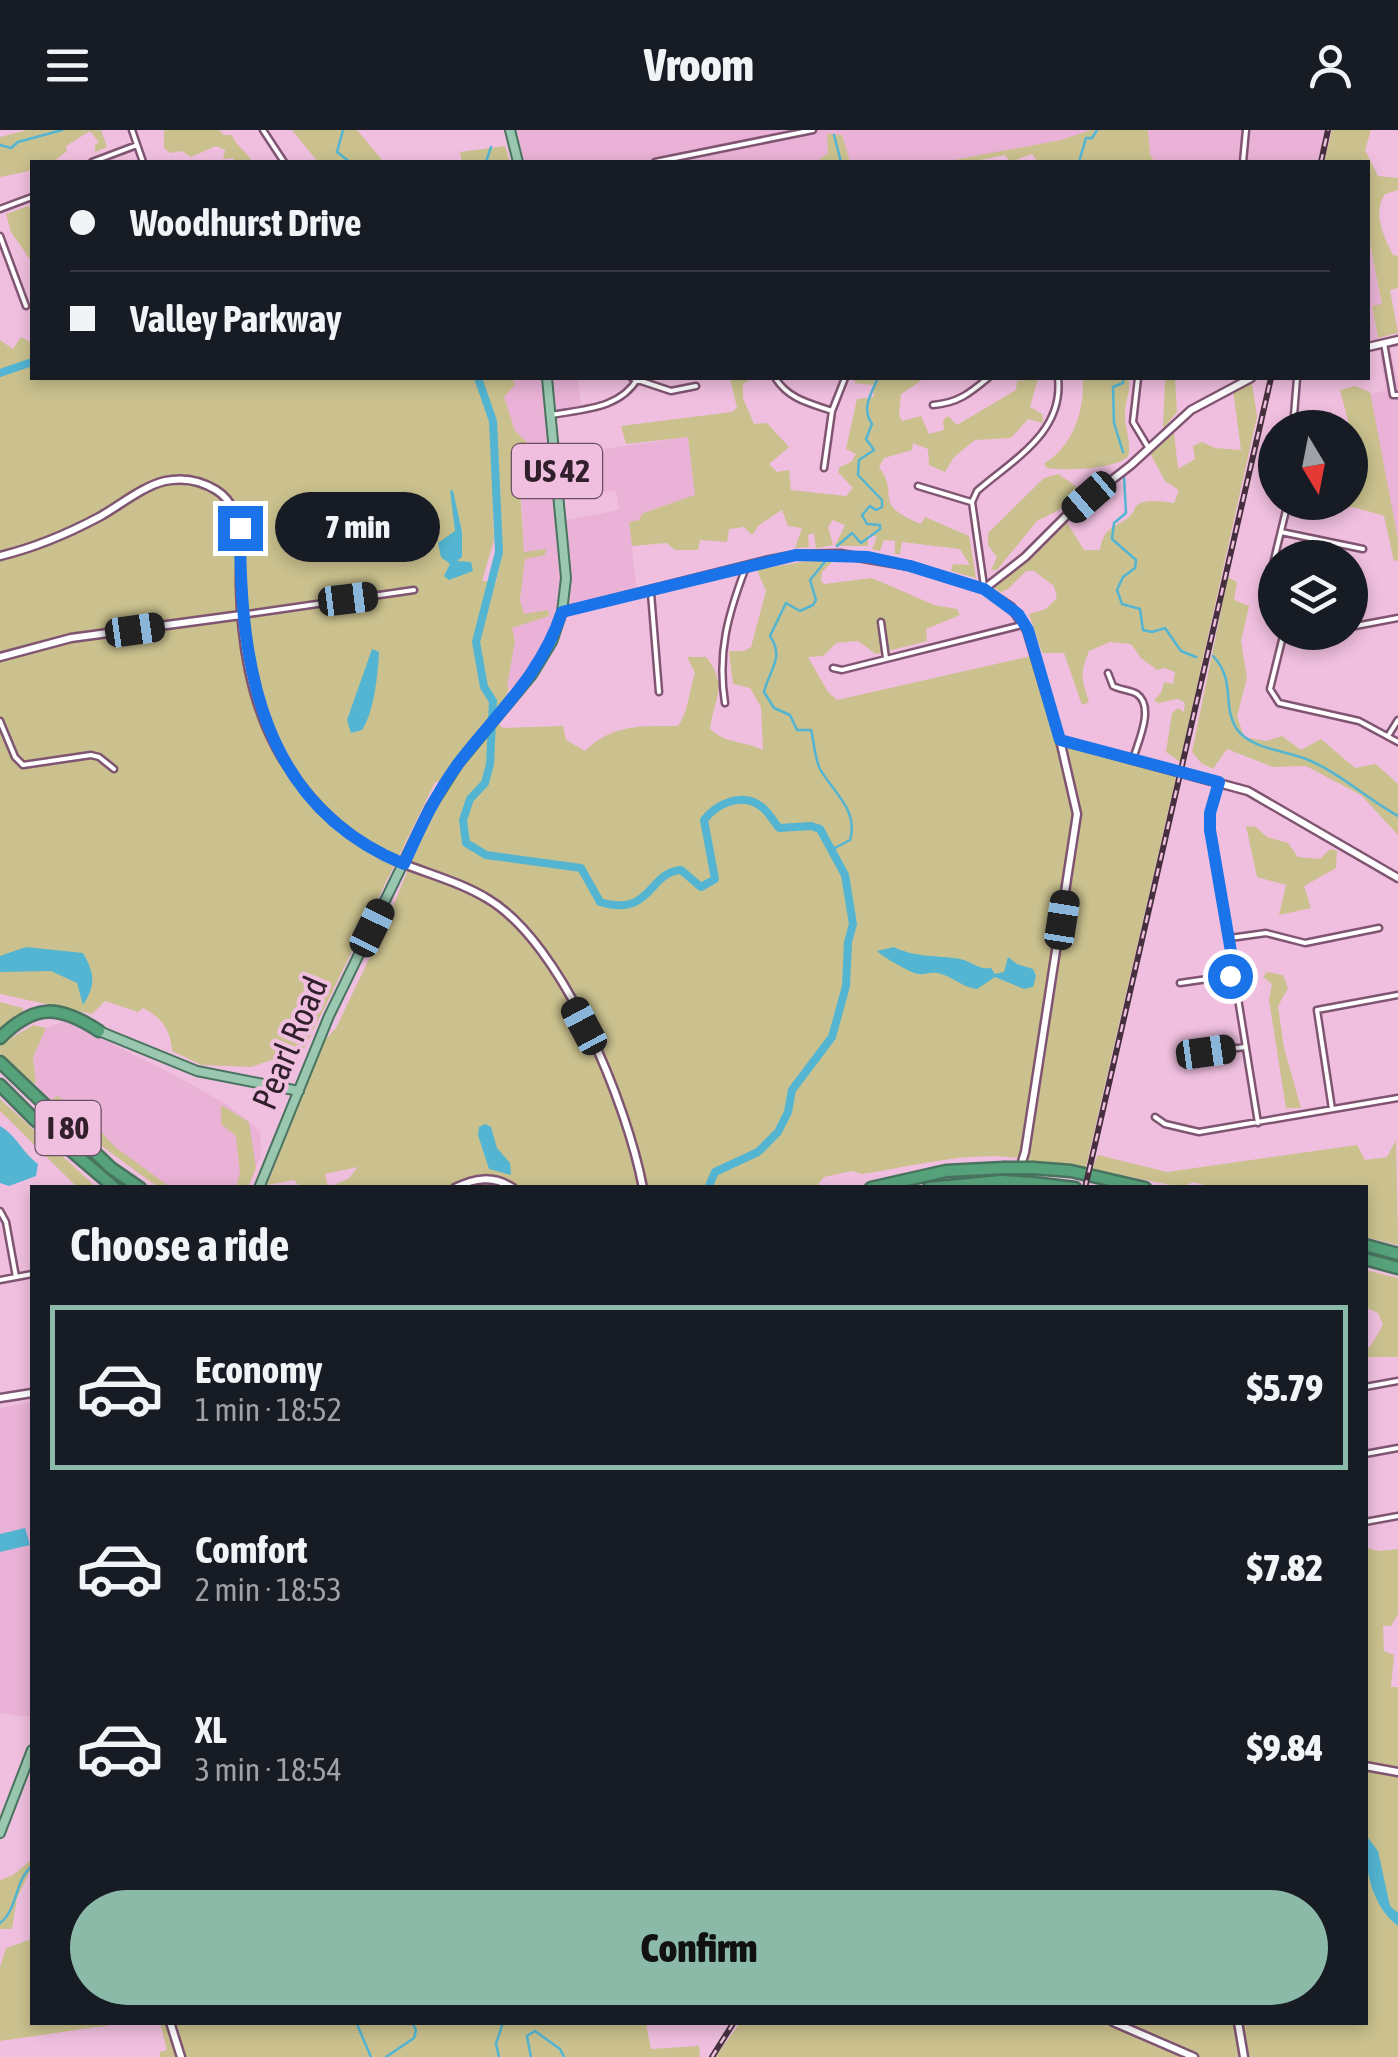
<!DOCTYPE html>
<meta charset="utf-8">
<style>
body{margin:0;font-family:"Asap Condensed",sans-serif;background:#242831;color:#f1f3f6;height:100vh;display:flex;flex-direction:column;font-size:38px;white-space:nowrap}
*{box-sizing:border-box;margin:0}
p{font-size:32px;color:#9ea1a6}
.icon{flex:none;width:55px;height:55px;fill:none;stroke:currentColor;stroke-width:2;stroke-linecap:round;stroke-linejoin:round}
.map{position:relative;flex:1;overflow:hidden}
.drawer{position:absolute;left:30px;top:1055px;width:1338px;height:840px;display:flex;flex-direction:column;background:#171b24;border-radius:0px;box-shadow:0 5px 15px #0003}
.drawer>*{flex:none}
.hud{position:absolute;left:30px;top:30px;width:1340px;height:220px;border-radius:0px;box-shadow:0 5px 15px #0003;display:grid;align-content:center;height:220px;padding:0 40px;background:#171b24}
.needle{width:65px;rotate:170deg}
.tools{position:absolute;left:1258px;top:280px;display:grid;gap:20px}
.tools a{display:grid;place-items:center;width:110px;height:110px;border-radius:50%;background:#171b24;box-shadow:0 5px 15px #0003;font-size:50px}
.end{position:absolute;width:45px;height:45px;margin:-22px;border:12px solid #1a73e8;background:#fff;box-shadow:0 0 0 5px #fff}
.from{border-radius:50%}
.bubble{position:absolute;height:70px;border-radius:35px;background:#171b24;box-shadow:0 5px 15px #0003;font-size:32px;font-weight:800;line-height:70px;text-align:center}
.car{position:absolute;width:30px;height:60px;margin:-30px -15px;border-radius:12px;box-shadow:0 0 8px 2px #0007;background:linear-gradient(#222 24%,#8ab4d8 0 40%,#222 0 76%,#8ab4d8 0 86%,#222 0)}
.hud b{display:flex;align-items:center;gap:35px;height:95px;font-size:38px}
.hud b+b{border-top:2px solid #363941}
.hud i{width:25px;height:25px;background:#f1f3f6}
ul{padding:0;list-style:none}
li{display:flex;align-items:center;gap:30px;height:165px;margin:0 20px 15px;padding:0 20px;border:5px solid transparent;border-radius:0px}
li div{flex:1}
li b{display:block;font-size:38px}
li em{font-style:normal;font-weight:800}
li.active{border-color:#8bbaa9}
li>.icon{width:90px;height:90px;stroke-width:1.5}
h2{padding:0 40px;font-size:45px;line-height:120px}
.cta{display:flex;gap:20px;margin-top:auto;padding:20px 40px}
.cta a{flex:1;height:115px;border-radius:60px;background:#8bbaa9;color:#111;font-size:40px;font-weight:800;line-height:115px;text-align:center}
header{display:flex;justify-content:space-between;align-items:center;height:130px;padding:0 40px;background:#171b24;font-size:45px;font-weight:800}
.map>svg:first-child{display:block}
.built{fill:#e9b2d6}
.green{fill:#cac18e;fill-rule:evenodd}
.water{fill:#53b5d2}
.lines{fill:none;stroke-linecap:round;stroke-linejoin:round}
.stream{stroke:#53b5d2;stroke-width:2.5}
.river{stroke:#53b5d2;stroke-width:8}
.street-casing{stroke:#805572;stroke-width:9}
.secondary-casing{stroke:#805572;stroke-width:11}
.primary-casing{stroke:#49745f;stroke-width:12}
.highway-casing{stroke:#49745f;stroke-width:15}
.street{stroke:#fff;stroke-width:4}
.secondary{stroke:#fff;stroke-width:6}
.primary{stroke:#9ac7b0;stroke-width:8}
.highway{stroke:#56a27b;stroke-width:10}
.rail-casing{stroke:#46303e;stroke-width:6}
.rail{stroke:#f0bfdf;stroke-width:2.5;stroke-dasharray:8;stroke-linecap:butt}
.highway-bridge-casing{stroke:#49745f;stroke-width:15;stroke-linecap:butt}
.highway-bridge{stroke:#56a27b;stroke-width:10}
.route{stroke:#1a73e8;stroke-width:12}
.labels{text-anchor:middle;stroke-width:8;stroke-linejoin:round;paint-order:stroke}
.shield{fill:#f0bfdf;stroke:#6a4f61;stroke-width:2.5}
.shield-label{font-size:32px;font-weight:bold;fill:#311f2b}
.street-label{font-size:35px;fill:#311f2b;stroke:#f0bfdf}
</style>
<header><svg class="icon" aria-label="menu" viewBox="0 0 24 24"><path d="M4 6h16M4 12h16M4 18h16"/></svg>Vroom<svg class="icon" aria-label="person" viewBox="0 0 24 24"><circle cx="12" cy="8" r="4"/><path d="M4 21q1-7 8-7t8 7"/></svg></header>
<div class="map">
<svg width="1398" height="1927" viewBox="0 0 1398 1927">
<rect width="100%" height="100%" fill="#f0bfdf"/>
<path class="built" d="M515,0H1093L1061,10L946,32H525Z
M1148,0H1326L1318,32H1155L1150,25Z
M1368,104L1382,175L1372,177L1378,212L1368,215Z
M1391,220L1398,254V430L1394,431L1359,268L1386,260L1380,223Z
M512,248H541L549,317L524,321L528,318L515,301L503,267L514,255Z
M550,248H578L581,276L555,280Z
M688,307L696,366L643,382L640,390L629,392L637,463L575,476L569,474L571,449L566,390L619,380L616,360L564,368L560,325Z
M552,347L562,436L559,475L550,505L533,538L514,561L507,556L515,511L512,498L549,486L548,480L524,485L520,470L525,428L545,425V419L524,423L521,350Z
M65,891L173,944L229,976L260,1001L261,1026L248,1057H164L139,1044L55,977L36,954L33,927L46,898Z
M32,1272V1583L31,1587L0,1583V1278Z"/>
<path class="green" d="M27,0H101L107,17L95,22V15L99,12L90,1L66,16L67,21L53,32H32L29,41L0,47V7Z
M164,0H219L224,5H232C236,17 246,19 252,32H234L233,28L223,29L225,20L216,16L191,27L182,21L170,23L164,18Z
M292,0H357L384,32H318Z
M1091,0H1148L1150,25L1155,32H1038L1032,24L1010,32L1005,25L971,32H943L1061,10Z
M1332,0H1371L1365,20L1378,46L1398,48V60L1385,64C1372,83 1384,107 1393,125L1398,126V158L1390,160L1398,203L1378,208L1372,176L1382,174L1368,104V32H1324Z
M827,4L842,5L850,32H816L828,23Z
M505,16L510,32H462L460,22Z
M28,76L32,79V132L11,102L6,84Z
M21,207L32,213V248H512L515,255L504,267L515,301L527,312L528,318L518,326L524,422L546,419L545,425L525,429L520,470L524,484L548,480L549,486L512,498L515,511L507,556L509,559L495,591L503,598L563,596L566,610L585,621C612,594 642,596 678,596C689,581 689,560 695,543L687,527H706C729,556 714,568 710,599C728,615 743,610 763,620L761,577L750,558L733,554L729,521H744L751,517L766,461L757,440L807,431L834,430L822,442L821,451L824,454L872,448L934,475L957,479L960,485L926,499L927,511L876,524L858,511L836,513L823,526L808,527L828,562L837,570L1036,525L1060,609L1175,640L1176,647L1086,1037L1025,1031V1016L1021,1017L1019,1028C966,1021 914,1036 862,1044L852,1041L824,1047L816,1057H329L348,1049L358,1037L325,1044L328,1057H300L294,1050L267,1055L306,956L301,952L313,923L336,898L382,802L446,650L435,652L304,919L251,937L202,935L172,921C171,900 161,887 143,878L138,882L105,871L92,884L0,864V210L13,219ZM500,371L502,423L496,452L482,451L494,410L493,379Z
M730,248H752L743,254V268L754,294L767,293L789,317L769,334L777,342L789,340L791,360L846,366L853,358L838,342L840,337L851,332L856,324L846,319L857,269L874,267L873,255L855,253L854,248H925L901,264L899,285L902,291L921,286L929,304L944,300L943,290L948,286L957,295L1016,260L1017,251L1038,248L1030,277L1042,284L1043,293L1028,289L1011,308L975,310L954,327L945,342L929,335L928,319L913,313L912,320L884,328L879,337C901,367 870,373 921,394L925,387L969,406L976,448L951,441L953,434L970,435L960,419L902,412L900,424H895V411L884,410L880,421L872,419L877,407L868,404V416H835L845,395L833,390L828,397L833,415L816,418L814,403L808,405L809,417L795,418L802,398L788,396L782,380L759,395L752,405L744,397L729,399L727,412L700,410L698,420H675L666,413L632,416L629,392L639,390L643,383L695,365L688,307L626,314L621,296L732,282L737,278Z
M1083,248H1128C1132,261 1125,269 1125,283C1124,299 1132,310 1128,327C1112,339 1069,341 1047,338L1044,334C1074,315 1084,282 1083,248Z
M1165,248H1175L1177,282L1163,299Z
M1252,254L1257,286L1180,632L1166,622L1172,583L1178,578L1184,582L1185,573L1178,569L1158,573L1154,570L1161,563L1164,552L1173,554L1175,542L1164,538L1157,540L1141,528L1131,514L1110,512L1089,521C1079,545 1082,549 1089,572L1082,575L1064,523H1042L1029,484L1046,479L1057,468L1054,456L1034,441H1026L1008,459L1001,462L994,458L1066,391L1084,420H1100C1104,394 1117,399 1131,385C1139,376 1130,378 1141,373C1150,369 1164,372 1174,373L1179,360L1165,351L1150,323L1174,302L1178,339L1195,329L1193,316L1202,312L1215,318L1241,320L1233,260Z
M1355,256L1370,262L1398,410V430L1394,431L1384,386L1353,377L1324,380L1325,373L1350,372V298L1340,260Z
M1058,344L1077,357L1061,379L1037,391L997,440H991L997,427L988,415V403L1044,348Z
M1228,447L1237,452L1234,470L1249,476L1241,511L1247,548L1237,586L1244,607L1266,611L1282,606L1301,620L1321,609L1355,638L1376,634L1398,654V705L1361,665L1306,636L1273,637L1227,619L1213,639L1201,633L1192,622Z
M1246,696L1256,697L1267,707L1288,713L1298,727L1320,729L1330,719L1337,721L1336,738L1304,756L1311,778L1279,785L1286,755L1257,747Z
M1267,842L1283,845L1288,858L1278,876L1284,918L1301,978H1286L1269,870L1272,854L1263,847Z
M0,872L23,878V884L0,904Z
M34,895L46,898L33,927L36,954L26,950L0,923V914Z
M58,966L69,975L78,976L115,1017L170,1057H158L88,1006L53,968Z
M0,969L96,1057H77L0,981Z
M221,975L249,992L256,1038L248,1057H236L240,1043L236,1006L221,994Z
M1396,1010L1398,1115L1365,1107V1058H1214L1194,1052L1181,1057L1092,1039L1098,1025L1167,1042L1357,1015L1365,1030L1387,1027Z
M1365,1140L1398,1148V1227H1365V1219L1370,1217L1383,1195L1378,1183L1365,1177Z
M1365,1417L1378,1421L1398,1419V1484L1391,1496H1383L1384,1521L1394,1525L1391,1557H1398V1927H1195L1143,1905L1141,1909L1185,1927H715L740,1893L1365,1892Z
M32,1729V1737L17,1768L12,1799H0V1750L13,1745Z
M32,1809V1892L125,1893L0,1911V1837L6,1818Z
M160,1893H646L651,1919L699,1916L700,1927H160V1922L167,1920Z"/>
<path class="water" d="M450,360L453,361L462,402V427L457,431L471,432L473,441L449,450L444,446L450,434L441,427L438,413L455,401Z
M372,519L379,522C378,544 374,583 362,600L351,603L347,590Z
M26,817L83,823C95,844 96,855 83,875L77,853L51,841L0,842V826Z
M894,817C915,828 938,825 960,829C972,831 977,840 991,838L995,844L1004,842L1008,827L1017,834L1033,839L1036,846L1033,857L1024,859L995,847L977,859C962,857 955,848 941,844C932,841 926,845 918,844C909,842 883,827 877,821Z
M485,994L491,997L497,1018L510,1033L511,1045L489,1039L478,1005L479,997Z
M0,996C18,1007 21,1021 38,1034L36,1046L9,1056L0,1053Z
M25,1398L30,1415L0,1422V1404Z
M1365,1704L1378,1721L1390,1776L1398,1783V1796C1370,1775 1365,1736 1365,1704Z"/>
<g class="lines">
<path class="stream" d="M343,0L337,22L350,32
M834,5L841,32
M0,15L11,18L18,12L62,0
M486,32L491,17
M1079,32L1086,8H1092L1097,0
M1123,248V253L1113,257L1114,293L1123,322
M1124,346L1126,383L1114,393L1112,409L1136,430L1135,438L1123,447L1117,460L1122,474L1140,479L1143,500L1152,502L1165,498L1181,521L1196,527
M837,416L852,403L861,413L880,399V395L867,394L862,385L870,376L876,380L882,377V370L858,345L859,330L874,320L866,309L872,294C861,278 871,264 878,248
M828,428L810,450L816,470L813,475L800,481L786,473L770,506C785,528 769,540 764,562L774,578L790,585L797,600H811C814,611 815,630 820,639C833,662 859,680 850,710L833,719
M1213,526C1236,550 1222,575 1236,598C1250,619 1284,620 1306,629C1339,642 1367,669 1398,686
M0,1793C18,1780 14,1751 32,1736
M356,1892L371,1927
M449,1892H477
M386,1927L414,1908L416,1900L412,1892
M499,1927L496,1914L503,1892
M531,1927L527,1906L535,1901L560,1919L564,1927"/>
<path class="river" d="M0,243L32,232
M478,248L493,291L499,422L476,512L484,557L493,571L490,634L485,653L470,669L463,690L466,713L486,725L581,738L600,772C652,788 648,742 681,740L701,757L715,749L704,690C717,673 744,661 763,678C769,683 774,692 779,698L811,696L820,699L845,745L853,794L848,812L846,856L832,907L792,960L788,982L778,1002L758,1022L715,1042L708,1058"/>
<defs>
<path id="street" d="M132,0L143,32
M263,0L284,32
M92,32L137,15
M655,32L813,0
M1243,32L1246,0
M0,79L32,67
M0,106L26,176
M1384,213L1393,265H1398
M632,248L671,261L696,256
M1138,248L1133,292L1148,317
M776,249C789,269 809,273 832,281
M933,275C958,273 970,263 988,248
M551,285C584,279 620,279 638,248
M1293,298L1297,248
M824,338L832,281L845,248
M918,356L971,372
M1281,402L1363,419
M1273,434L1288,372
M984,456L972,372L977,361C1014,329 1064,302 1058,248
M651,463L659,562
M241,485L414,460
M881,492L886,528
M1350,497L1398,488
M1289,502L1283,506L1270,559L1279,573L1359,591L1398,612
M1304,502H1318
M833,538L842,540L1022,495
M1108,543L1113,556C1121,560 1130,560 1137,564C1155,577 1138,612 1133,629
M725,573C717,523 728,484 746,437
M0,591L15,627L23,635L91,625L99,627L114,639
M1388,606L1398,590
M1219,652L1210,683L1211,700L1258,993
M1230,808L1266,803L1305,813L1379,798
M1180,853L1235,845
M1207,922L1245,917
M1332,979L1317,880L1398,865
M1155,987L1165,994L1199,1002L1398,968
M0,1081L6,1092L16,1147
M0,1150L32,1144
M1365,1257L1398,1251
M1365,1324L1398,1318
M1365,1392L1398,1386"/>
<path id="secondary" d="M1368,217L1398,210
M0,426C33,418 69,403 99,387C119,376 143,356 165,351C184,347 200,350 216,360C229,368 236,382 239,397C243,416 239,438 240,458C241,511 251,572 277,619C305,670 350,713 404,734C432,745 462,753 488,769C563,814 627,974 643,1058
M984,459L1025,427L1066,386L1131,335L1191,280L1251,248
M562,482L765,431L796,425L840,424L910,436L984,459L1011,477L1027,500L1060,610L1077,684L1025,1022L1014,1058
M0,527L71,508L241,485
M1060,610L1248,661L1398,748
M455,1058C475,1048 493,1045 513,1058
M0,1268L32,1263
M1365,1636L1398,1642
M170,1892L181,1927
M1113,1892L1194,1927
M1238,1892L1244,1927"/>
<path id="primary" d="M510,0L518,32
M99,901L197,941L299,961
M259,1058L329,886L430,678L458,634L532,545L552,512L562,482L566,448L547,248
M0,1703L32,1620"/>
<path id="highway" d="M0,908C35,873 59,875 99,901
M0,932L111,1038L140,1058
M0,955L34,989L115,1058
M1033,1038L1071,1041L1145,1058
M1032,1053L1075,1058
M871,1058L946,1041L1004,1038
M929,1058L1001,1051
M1365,1115L1398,1124
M1365,1129L1398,1138"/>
</defs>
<use href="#street" class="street-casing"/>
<use href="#secondary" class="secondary-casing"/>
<use href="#primary" class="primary-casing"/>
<use href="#highway" class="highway-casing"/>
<use href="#street" class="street"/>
<use href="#secondary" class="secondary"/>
<use href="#primary" class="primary"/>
<use href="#highway" class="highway"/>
<defs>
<path id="rail" d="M1321,32L1328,0
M1085,1058L1271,248
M712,1927L734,1892"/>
</defs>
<use href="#rail" class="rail-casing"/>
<use href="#rail" class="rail"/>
<defs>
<path id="highway-bridge" d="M1004,1038H1033
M1001,1051L1032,1053"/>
</defs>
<use href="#highway-bridge" class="highway-bridge-casing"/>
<use href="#highway-bridge" class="highway-bridge"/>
</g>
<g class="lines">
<path class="route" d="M240,398C240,535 260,675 404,734C420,698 437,661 461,630C500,580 541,544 562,482L796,425L868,427L910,436L984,459L1018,484L1028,500L1060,610L1219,652L1210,683V700L1235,845L1230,846"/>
</g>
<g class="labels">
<g class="shield">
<rect x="512" y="314" width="90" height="54" rx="8"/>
<rect x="35.5" y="971" width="65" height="54" rx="8"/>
</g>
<g class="shield-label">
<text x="557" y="352">US 42</text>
<text x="68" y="1009">I 80</text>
</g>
<g class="street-label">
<text transform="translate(290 913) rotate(-67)" y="12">Pearl Road</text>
</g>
</g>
</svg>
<div class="tools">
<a><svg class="needle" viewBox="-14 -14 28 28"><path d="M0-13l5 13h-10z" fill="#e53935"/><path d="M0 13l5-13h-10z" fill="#9ea1a6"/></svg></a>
<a><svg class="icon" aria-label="layers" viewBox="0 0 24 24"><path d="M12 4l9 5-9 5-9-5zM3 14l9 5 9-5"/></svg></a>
</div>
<i class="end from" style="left:1230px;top:846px"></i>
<i class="end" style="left:240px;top:398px"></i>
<div class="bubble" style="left:275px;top:362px;width:165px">7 min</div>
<i class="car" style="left:1089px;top:367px;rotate:229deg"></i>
<i class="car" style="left:348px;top:469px;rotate:83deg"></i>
<i class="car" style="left:135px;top:500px;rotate:82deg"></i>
<i class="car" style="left:1062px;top:790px;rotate:9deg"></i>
<i class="car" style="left:372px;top:798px;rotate:26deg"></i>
<i class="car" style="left:584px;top:896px;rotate:332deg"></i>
<i class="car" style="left:1206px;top:922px;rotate:82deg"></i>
<div class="hud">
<b><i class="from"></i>Woodhurst Drive</b>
<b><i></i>Valley Parkway</b>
</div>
<section class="drawer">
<h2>Choose a ride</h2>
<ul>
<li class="active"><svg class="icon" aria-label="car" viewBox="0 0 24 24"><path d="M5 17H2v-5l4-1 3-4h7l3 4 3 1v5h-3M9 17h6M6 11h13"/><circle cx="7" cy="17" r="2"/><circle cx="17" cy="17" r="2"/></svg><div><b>Economy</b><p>1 min · 18:52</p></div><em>$5.79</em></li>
<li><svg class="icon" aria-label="car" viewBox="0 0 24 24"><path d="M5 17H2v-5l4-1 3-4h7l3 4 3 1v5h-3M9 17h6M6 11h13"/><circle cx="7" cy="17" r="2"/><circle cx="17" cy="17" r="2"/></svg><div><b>Comfort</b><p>2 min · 18:53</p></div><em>$7.82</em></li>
<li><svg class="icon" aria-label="car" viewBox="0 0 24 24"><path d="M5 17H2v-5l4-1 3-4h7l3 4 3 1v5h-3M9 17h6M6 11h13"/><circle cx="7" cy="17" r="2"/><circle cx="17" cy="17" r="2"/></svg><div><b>XL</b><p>3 min · 18:54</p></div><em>$9.84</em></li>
</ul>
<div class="cta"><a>Confirm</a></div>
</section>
</div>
